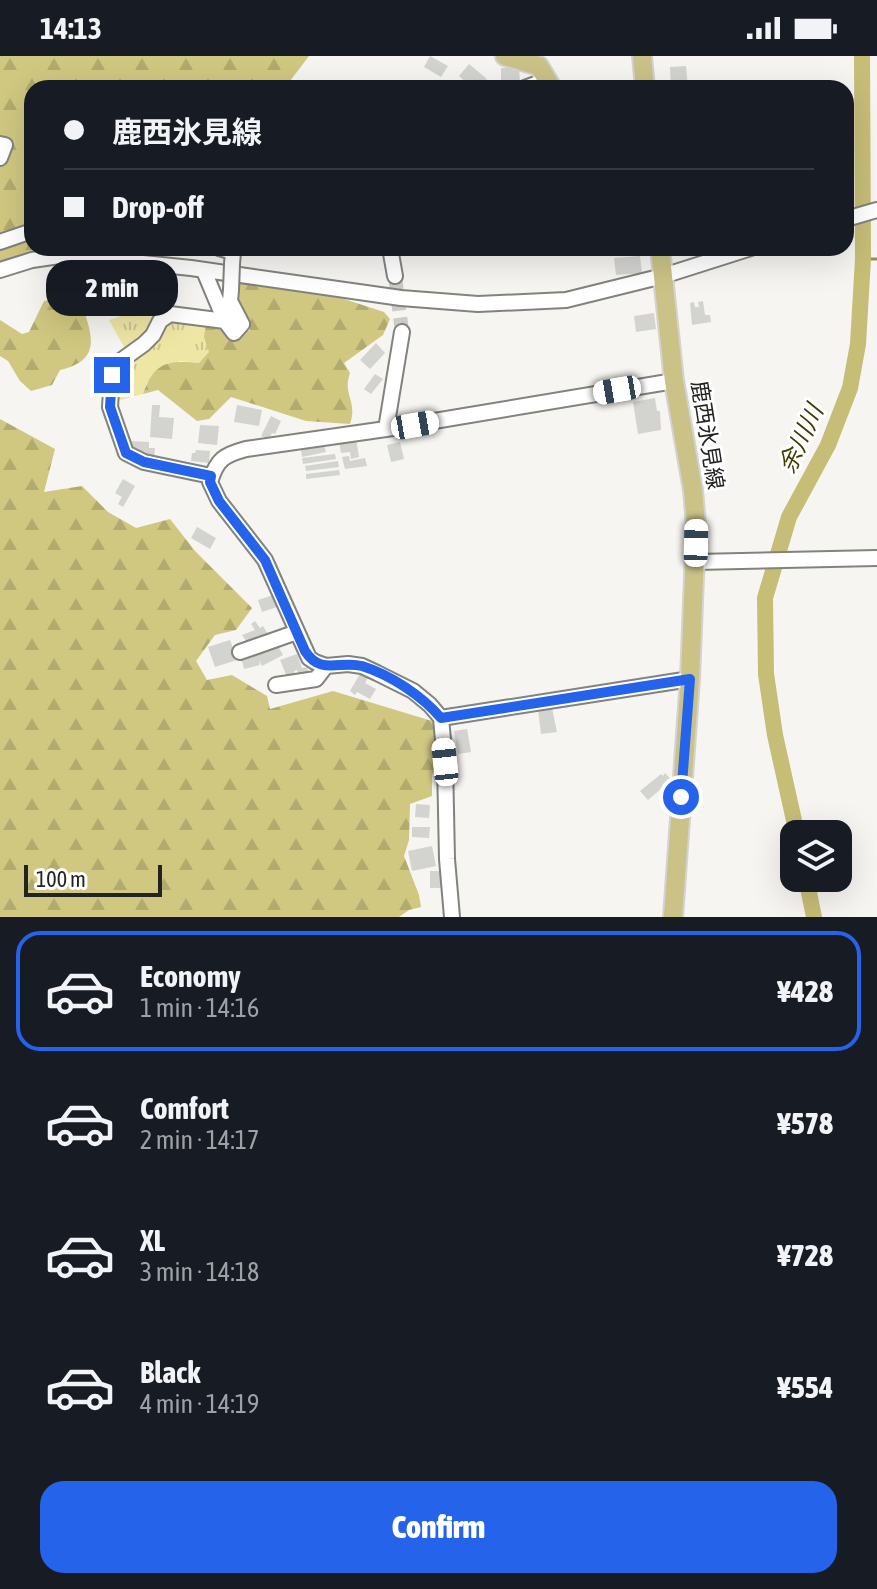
<!DOCTYPE html>
<meta charset="utf-8">
<style>
body{margin:0;font-family:"Asap Condensed","Noto Sans JP",sans-serif;background:#20242c;color:#f1f3f6;height:100vh;display:flex;flex-direction:column;font-size:30px;white-space:nowrap}
*{box-sizing:border-box;margin:0}
p{font-size:26px;color:#9ea1a6}
.icon{flex:none;width:44px;height:44px;fill:none;stroke:currentColor;stroke-width:2;stroke-linecap:round;stroke-linejoin:round}
.map{position:relative;height:861px;overflow:hidden}
.details{display:flex;flex-direction:column;background:#171b24;flex:1}
.details>*{flex:none}
.top-card{position:absolute;left:24px;top:24px;width:830px;height:176px;border-radius:24px;box-shadow:0 8px 32px #0002;display:grid;align-content:center;height:176px;padding:0 40px;background:#171b24}
.buttons{position:absolute;left:780px;top:764px;display:grid;gap:16px}
.buttons a{display:grid;place-items:center;width:72px;height:72px;border-radius:16px;background:#171b24;box-shadow:0 8px 32px #0002;font-size:40px}
.scale{position:absolute;left:24px;bottom:20px;width:138px;box-sizing:border-box;padding-left:8px;border:4px solid #232322;border-top:0;font-size:22px;line-height:28px;white-space:nowrap;color:#232322;-webkit-text-stroke:6px #fff;paint-order:stroke}
.end{position:absolute;width:36px;height:36px;margin:-18px;border:10px solid #2563eb;background:#fff;box-shadow:0 0 0 4px #fff}
.from{border-radius:50%}
.bubble{position:absolute;height:56px;border-radius:24px;background:#171b24;box-shadow:0 8px 32px #0002;font-size:26px;font-weight:800;line-height:56px;text-align:center}
.car{position:absolute;width:24px;height:48px;margin:-24px -12px;border-radius:10px;box-shadow:0 0 6px 2px #0007;background:linear-gradient(#fff 24%,#345 0 40%,#fff 0 76%,#345 0 86%,#fff 0)}
.top-card b{display:flex;align-items:center;gap:28px;height:76px;font-size:30px}
.top-card b+b{border-top:2px solid #363941}
.top-card i{width:20px;height:20px;background:#f1f3f6}
ul{padding:14px 0 0;list-style:none}
li{display:flex;align-items:center;gap:24px;height:120px;margin:0 16px 12px;padding:0 24px;border:4px solid transparent;border-radius:24px}
li div{flex:1}
li b{display:block;font-size:30px}
li em{font-style:normal;font-weight:800}
li.current{border-color:#2563eb}
li>.icon{width:72px;height:72px;stroke-width:1.5}
.action{display:flex;gap:16px;margin-top:auto;padding:16px 40px}
.action a{flex:1;height:92px;border-radius:24px;background:#2563eb;color:#fff;font-size:32px;font-weight:800;line-height:92px;text-align:center}
.status{display:flex;justify-content:space-between;align-items:center;height:56px;padding:0 40px;background:#171b24;direction:ltr}
.status svg{height:22px;fill:currentColor}
.map>svg:first-child{display:block}
.grass{fill:url(#grass-tufts)}
.forest{fill:url(#forest-firs)}
.lines{fill:none;stroke-linecap:round;stroke-linejoin:round}
.stream{stroke:#958f5e;stroke-width:3}
.river{stroke:#c6bd77;stroke-width:16}
.building{fill:#d3d3cf}
.minor-tunnel{stroke:#cccbc8;stroke-width:14;stroke-dasharray:14 7;stroke-linecap:butt}
.minor-casing{stroke:#82827e;stroke-width:18}
.major-casing{stroke:#d3d3d3;stroke-width:22}
.minor{stroke:#fff;stroke-width:14}
.major{stroke:#cac286;stroke-width:18}
.minor-bridge-casing{stroke:#82827e;stroke-width:18;stroke-linecap:butt}
.minor-bridge{stroke:#fff;stroke-width:14}
.route{stroke:#2563eb;stroke-width:10}
.labels{text-anchor:middle;stroke-width:6;stroke-linejoin:round;paint-order:stroke}
.street-label{font-size:22px;fill:#232322;stroke:#fff}
.water-label{font-size:24px;font-style:italic;fill:#413a00;stroke:#fff}
</style>
<div class="status"><b>14:13</b><svg viewBox="0 0 49 12"><path d="M0 12V9h3v3zM5 12V6h3v6zM10 12V3h3v9zM15 12V0h3v12zM26 1h20v11H26zM47 4h2v5h-2z"/></svg></div>
<div class="map">
<svg width="877" height="861" viewBox="0 0 877 861">
<defs>
<pattern id="grass-tufts" width="24" height="20" patternUnits="userSpaceOnUse" patternTransform="scale(2)"><rect width="24" height="20" fill="#eee6a5"/><path d="M3 7l-1-3M5 7V3M7 7l1-3M15 17l-1-3M17 17v-4M19 17l1-3" fill="none" stroke="#ccc58e"/></pattern>
<pattern id="forest-firs" width="22" height="20" patternUnits="userSpaceOnUse" patternTransform="scale(2)"><rect width="22" height="20" fill="#d0c781"/><path d="M5 1l3.5 6h-7zM16 11l3.5 6h-7z" fill="#b2ab6f"/></pattern>
</defs>
<rect width="100%" height="100%" fill="#f6f5f1"/>
<path class="grass" d="M136,255L209,258L210,296L199,307L180,305L147,326L143,338L113,346L119,300L124,291L109,264Z"/>
<path class="forest" d="M0,0H309L287,29L286,32H32V192H56L0,207Z
M237,226L329,238L384,256L390,263L383,279L344,307L350,317C342,339 358,345 350,368L306,365L231,341L209,363L197,365L158,334L143,338C154,306 168,304 199,307L209,296L204,281L206,269L217,268L237,280L250,274L236,245Z
M79,238C88,272 108,303 60,314L52,329L31,335L20,325L8,305L0,300V264L22,278L29,276L44,245Z
M0,363L55,393L44,436L82,430L108,456L136,472L170,463L195,495L252,552L236,574L215,579L196,605L207,624L232,619L267,640L270,653L333,635L432,665L438,677L440,703L432,719V740L410,748L409,784L404,800L419,839L421,851L409,854L399,861H0Z"/>
<g class="lines">
<path class="stream" d="M863,203H877"/>
<path class="river" d="M797,778L775,679L766,618L765,542L789,461L828,389L850,332L858,288L863,203L862,0
M806,822L814,861"/>
</g>
<path class="building" d="M430,0L448,10L441,21L424,11Z
M469,8L487,23L479,32H472L459,20Z
M686,10L688,32H671L670,11Z
M519,11L520,28H501V12Z
M640,200L642,217L616,219L614,202Z
M81,216L84,230L72,232L73,236L63,238L60,220Z
M703,245L705,259H710L711,266L692,269L690,247L694,246L695,251H699L698,246Z
M654,257L656,273L636,276L634,260Z
M376,287L385,297L370,313L360,304Z
M375,318L383,323L371,338L364,333Z
M655,342L657,355H660L661,374L638,378L633,346Z
M152,349H160L159,361L174,362L172,383L150,381Z
M237,349L262,354L259,370L234,366Z
M271,360L281,365L275,378L272,377L269,383L261,380Z
M200,369L219,370L217,389L198,387Z
M356,382L359,401L351,403L350,396L341,397L339,385Z
M132,385L149,386V392H155L154,402L145,401V397L131,396Z
M400,386L404,403L391,406L387,389Z
M324,389L326,396L302,401L301,394Z
M196,394L210,395L209,407L191,405L192,397H195Z
M335,398L336,403L303,408L302,402Z
M349,400L350,405L365,402L367,410L345,413L342,401Z
M338,405L339,411L306,415L305,410Z
M339,414L340,419L306,423V418Z
M123,423L135,430L123,451L118,448L122,441L115,437Z
M197,471L216,482L210,493L191,482Z
M276,538L280,550L262,556L258,544Z
M255,565L260,572L263,570L269,580L251,592L242,579L255,574L251,568Z
M230,584L237,604L215,611L208,591Z
M276,586L283,599L262,610L259,604L260,609L244,613L241,600L261,591L263,596L271,592Z
M297,598L302,612L307,611L310,620L301,623L297,614L294,615L295,618L287,621L280,604Z
M361,616L369,620L365,627L376,633L370,643L357,636L355,639L350,635Z
M552,652L557,676L541,678L538,654Z
M467,673L471,696L458,698L454,675Z
M665,717L670,722L667,724L669,726L648,744L640,735L661,718L663,720Z
M416,748L430,749L429,762L415,761Z
M412,771H430L429,782L412,781Z
M432,790L436,810L412,815L408,795Z
M430,815H440L441,832H430Z"/>
<g class="lines">
<path class="minor-tunnel" d="M395,220L402,276"/>
<defs>
<path id="minor" d="M525,32L546,24
M0,88L5,89L0,102
M846,163L877,154
M0,186L32,175
M219,192L233,196L232,208
M390,192L395,220
M0,214L32,204L66,199L191,212L401,242L478,248L566,244L663,220L751,192
M204,215L225,265L234,277L242,268L230,245L231,234
M386,373L402,276
M211,420L144,406L126,397L110,351L112,319L119,306L144,288L153,279L160,265L170,258L225,265
M696,506L877,502
M240,596L297,576
M276,629L316,623L326,610
M441,662L690,623
M452,861L447,803L445,706L441,662L430,649L413,635L377,617L362,610L348,608L326,610L315,606L309,602L265,504L219,445L210,426C217,403 224,399 246,393L386,373L674,325"/>
<path id="major" d="M505,0L539,10L552,32
M642,0L645,32
M660,192L674,325L693,434L696,469L690,623L673,861"/>
</defs>
<use href="#minor" class="minor-casing"/>
<use href="#major" class="major-casing"/>
<use href="#minor" class="minor"/>
<use href="#major" class="major"/>
<defs>
<path id="minor-bridge" d="M231,234L232,208"/>
</defs>
<use href="#minor-bridge" class="minor-bridge-casing"/>
<use href="#minor-bridge" class="minor-bridge"/>
</g>
<g class="lines">
<path class="route" d="M112,319L110,351L126,397L144,406L211,420L210,426L219,445L265,504L305,595C321,620 340,604 362,610C391,619 422,640 441,662L690,623L681,741"/>
</g>
<g class="labels">
<g class="street-label">
<text transform="translate(708 379) rotate(81)" y="8">鹿西氷見線</text>
</g>
<g class="water-label">
<text transform="translate(801 383) rotate(-65)" y="8">余川川</text>
</g>
</g>
</svg>
<div class="buttons">
<a><svg class="icon" aria-label="layers" viewBox="0 0 24 24"><path d="M12 4l9 5-9 5-9-5zM3 14l9 5 9-5"/></svg></a>
</div>
<div class="scale">100 m</div>
<i class="end from" style="left:681px;top:741px"></i>
<i class="end" style="left:112px;top:319px"></i>
<div class="bubble" style="left:46px;top:204px;width:132px">2 min</div>
<i class="car" style="left:617px;top:334px;rotate:260deg"></i>
<i class="car" style="left:415px;top:369px;rotate:80deg"></i>
<i class="car" style="left:696px;top:487px;rotate:1deg"></i>
<i class="car" style="left:445px;top:706px;rotate:354deg"></i>
<div class="top-card">
<b><i class="from"></i>鹿西氷見線</b>
<b><i></i>Drop-off</b>
</div>
</div>
<section class="details">
<ul>
<li class="current"><svg class="icon" aria-label="car" viewBox="0 0 24 24"><path d="M5 17H2v-5l4-1 3-4h7l3 4 3 1v5h-3M9 17h6M6 11h13"/><circle cx="7" cy="17" r="2"/><circle cx="17" cy="17" r="2"/></svg><div><b>Economy</b><p>1 min · 14:16</p></div><em>¥428</em></li>
<li><svg class="icon" aria-label="car" viewBox="0 0 24 24"><path d="M5 17H2v-5l4-1 3-4h7l3 4 3 1v5h-3M9 17h6M6 11h13"/><circle cx="7" cy="17" r="2"/><circle cx="17" cy="17" r="2"/></svg><div><b>Comfort</b><p>2 min · 14:17</p></div><em>¥578</em></li>
<li><svg class="icon" aria-label="car" viewBox="0 0 24 24"><path d="M5 17H2v-5l4-1 3-4h7l3 4 3 1v5h-3M9 17h6M6 11h13"/><circle cx="7" cy="17" r="2"/><circle cx="17" cy="17" r="2"/></svg><div><b>XL</b><p>3 min · 14:18</p></div><em>¥728</em></li>
<li><svg class="icon" aria-label="car" viewBox="0 0 24 24"><path d="M5 17H2v-5l4-1 3-4h7l3 4 3 1v5h-3M9 17h6M6 11h13"/><circle cx="7" cy="17" r="2"/><circle cx="17" cy="17" r="2"/></svg><div><b>Black</b><p>4 min · 14:19</p></div><em>¥554</em></li>
</ul>
<div class="action"><a>Confirm</a></div>
</section>
